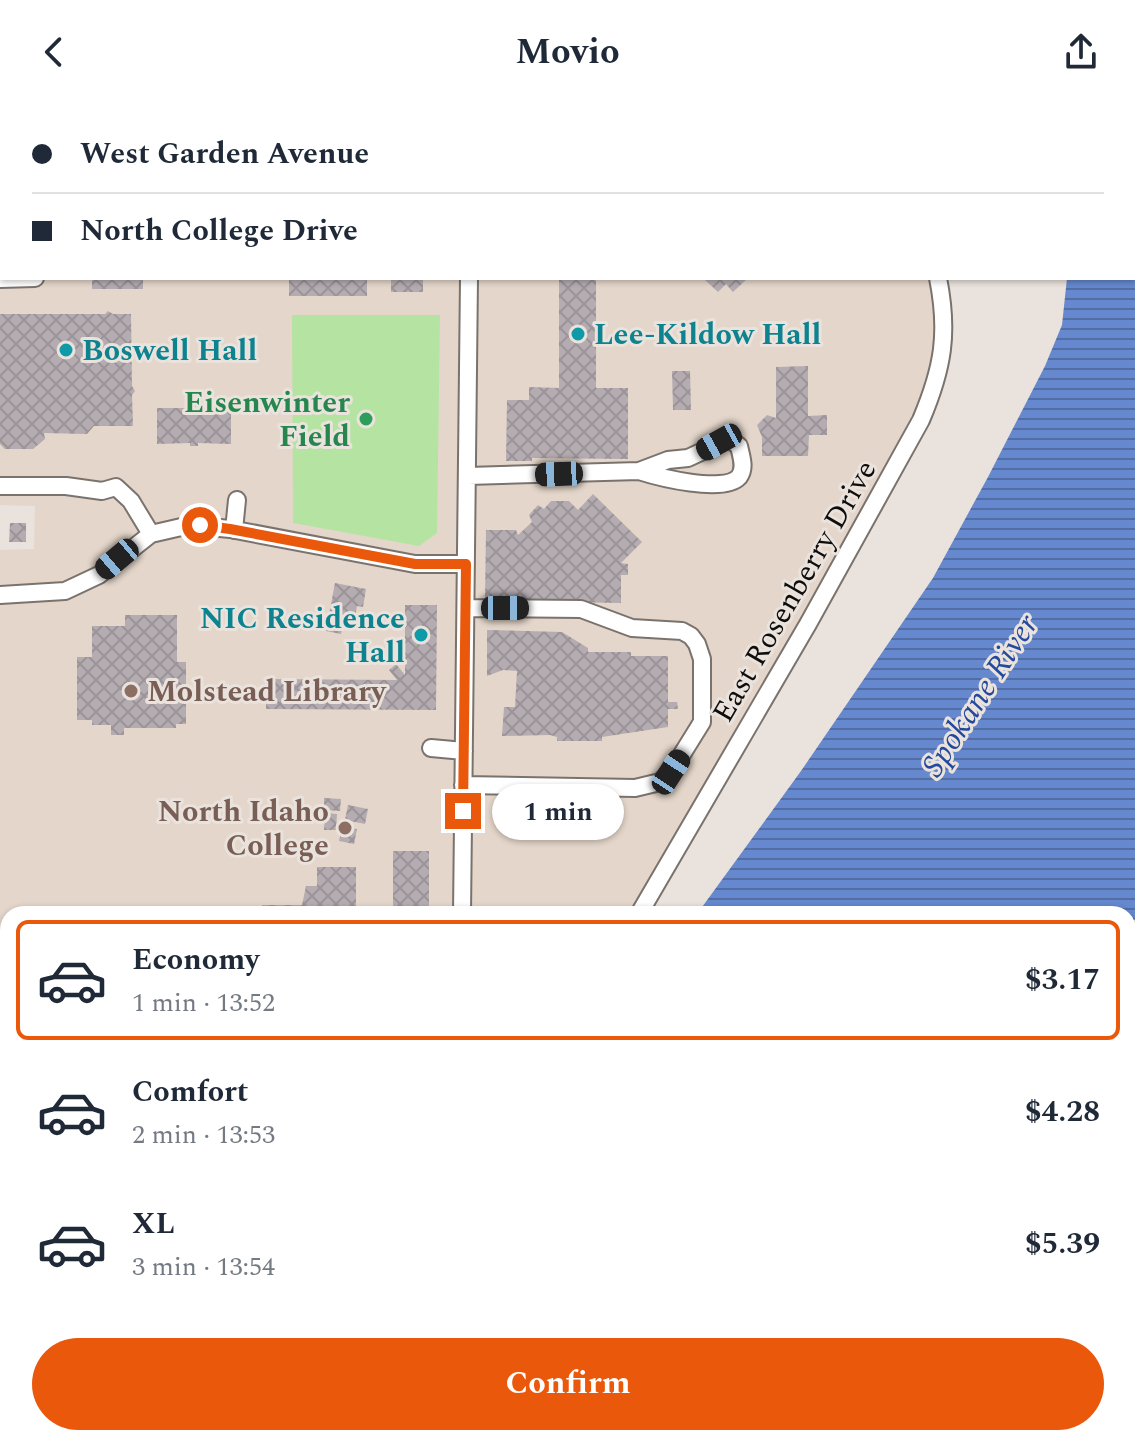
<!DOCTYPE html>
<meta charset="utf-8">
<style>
body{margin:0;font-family:Spectral,serif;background:#f2f2f3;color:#1f2937;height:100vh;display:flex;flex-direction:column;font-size:30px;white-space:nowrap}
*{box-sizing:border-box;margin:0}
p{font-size:26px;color:#747a83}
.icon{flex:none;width:44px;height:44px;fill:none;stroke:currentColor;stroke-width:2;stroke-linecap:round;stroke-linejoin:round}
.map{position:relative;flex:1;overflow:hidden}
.details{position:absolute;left:0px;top:802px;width:1136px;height:540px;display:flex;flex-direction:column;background:#fff;border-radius:24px 24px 0 0;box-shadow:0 2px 6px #0004}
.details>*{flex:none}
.top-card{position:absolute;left:0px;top:0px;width:1136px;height:176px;box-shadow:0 2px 6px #0004;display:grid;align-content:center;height:176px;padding:0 32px;background:#fff}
.end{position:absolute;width:36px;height:36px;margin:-18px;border:10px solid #ea580c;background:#fff;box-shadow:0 0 0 4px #fff}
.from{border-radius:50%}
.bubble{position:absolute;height:56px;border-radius:28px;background:#fff;box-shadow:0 2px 6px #0004;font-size:26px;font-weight:700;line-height:56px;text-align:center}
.car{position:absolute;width:24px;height:48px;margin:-24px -12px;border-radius:10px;box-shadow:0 0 6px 2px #0007;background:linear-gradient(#222 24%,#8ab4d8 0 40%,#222 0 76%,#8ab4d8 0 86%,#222 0)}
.top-card b{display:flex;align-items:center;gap:28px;height:76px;font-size:30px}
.top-card b+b{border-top:2px solid #e0e1e3}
.top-card i{width:20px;height:20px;background:#1f2937}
ul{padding:14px 0 0;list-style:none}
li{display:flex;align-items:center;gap:24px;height:120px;margin:0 16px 12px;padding:0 16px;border:4px solid transparent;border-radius:12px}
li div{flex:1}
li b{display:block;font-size:30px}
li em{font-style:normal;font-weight:700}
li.selected{border-color:#ea580c}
li>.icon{width:72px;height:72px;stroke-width:1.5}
.button{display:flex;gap:16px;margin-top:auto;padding:16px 32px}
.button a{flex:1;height:92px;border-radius:48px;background:#ea580c;color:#fff;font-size:32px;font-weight:700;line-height:92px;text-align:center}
header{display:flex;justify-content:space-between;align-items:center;height:104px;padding:0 32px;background:#fff;font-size:36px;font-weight:700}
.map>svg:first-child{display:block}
.built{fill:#e4d6ca}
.grass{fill:url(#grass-dots)}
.garden{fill:#b5e4a2}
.water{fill:url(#water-rules)}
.building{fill:url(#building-cross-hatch)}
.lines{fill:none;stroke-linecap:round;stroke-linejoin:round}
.minor-casing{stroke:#7a736d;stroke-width:20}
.minor{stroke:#fff;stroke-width:16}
.route{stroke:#ea580c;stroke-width:10}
.culture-dot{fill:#0f9aa8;stroke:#eae2dc;stroke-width:3}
.leisure-dot{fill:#2e9e5b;stroke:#eae2dc;stroke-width:3}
.education-dot{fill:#8d6e63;stroke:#eae2dc;stroke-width:3}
.labels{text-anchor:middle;stroke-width:6;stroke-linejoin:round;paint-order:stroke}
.culture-label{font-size:30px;font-weight:bold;fill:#0d838f;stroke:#eae2dc;text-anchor:start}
.leisure-label{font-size:30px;font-weight:bold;fill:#27864d;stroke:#eae2dc;text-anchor:end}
.street-label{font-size:30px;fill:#0f0d0b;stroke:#eae2dc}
.education-label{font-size:30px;font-weight:bold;fill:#785e54;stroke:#eae2dc;text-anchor:start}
.water-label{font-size:32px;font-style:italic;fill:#23499d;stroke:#eae2dc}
</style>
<header><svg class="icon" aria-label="back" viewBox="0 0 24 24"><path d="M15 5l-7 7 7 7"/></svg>Movio<svg class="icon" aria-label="share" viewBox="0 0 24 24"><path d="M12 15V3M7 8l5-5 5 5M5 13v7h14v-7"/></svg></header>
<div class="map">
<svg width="1135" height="1342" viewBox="0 0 1135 1342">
<defs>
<pattern id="grass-dots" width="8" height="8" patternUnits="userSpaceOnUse" patternTransform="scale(2)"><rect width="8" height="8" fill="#b5e4a2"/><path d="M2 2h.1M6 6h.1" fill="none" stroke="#9ac28a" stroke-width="1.8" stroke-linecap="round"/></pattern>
<pattern id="water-rules" width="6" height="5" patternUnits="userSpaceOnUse" patternTransform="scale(2)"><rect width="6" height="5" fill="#6588ce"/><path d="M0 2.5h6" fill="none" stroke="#526ea5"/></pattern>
<pattern id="building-cross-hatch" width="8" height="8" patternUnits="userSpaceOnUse" patternTransform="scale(2)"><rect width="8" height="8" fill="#b4acb1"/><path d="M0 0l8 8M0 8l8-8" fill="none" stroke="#9a9397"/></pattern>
</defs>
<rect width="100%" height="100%" fill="#eae2dc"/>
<path class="built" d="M0,0L285,2H2V174H938L940,265L639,810H8V1334H20V1342H0V446L34,445L35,402L0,401Z
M88,1334H377L373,1342H82Z"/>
<path class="grass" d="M8,911V1006L0,997V912Z"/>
<path class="garden" d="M292,211H440L437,429L419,442L293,419Z"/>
<path class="water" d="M896,0H1135V815L1128,825V810H697L801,667L933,474L988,373L1045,262L1062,221L1067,174H1134V2Z
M406,1334H858L856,1342H403Z"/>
<path class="building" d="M92,174H143V185H92Z
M289,174H367V192H289Z
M391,174H423V188H391Z
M559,174H596V284H628V355L532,354V357H506L507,296H529V283L559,284Z
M703,174H748L733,188L726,180L718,188Z
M108,207L113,210H131L132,282L135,287L132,291L133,322H94L87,330L44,329L45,335L33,345H5L0,340V210H105Z
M808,262V312L827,311V331H809L808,352H762V333L757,321L767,311L776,314V263Z
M672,267H690L691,306H673Z
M187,297H202V305H231V340L198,339V342H190V339L157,340V304H187Z
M593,390L642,438L621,459L628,460V471H621V499L485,497L486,426H516L518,431L532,418L529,411L538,401L544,405L551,397H569L578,406Z
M10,419H26V438H9Z
M335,479L366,485L363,503L357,502L355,513L345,511L341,530L326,527Z
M405,501H437L436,606L266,605V575L397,576L389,566L396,560L405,571Z
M125,511H177V558H186V620H176V624H124V631H111V621H92V616H77V553H92V522H125Z
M487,526L562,528L588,544V548H631V552H668V598H677L678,605H668V623L602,633V637H557V633L550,631L502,632L504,603H515L517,567L503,566L487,572Z
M324,694L341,695L340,707L324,706Z
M348,701L368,705L365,720L345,716Z
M325,709L337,710L336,726H324Z
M342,723L357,725L354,740L339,737Z
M393,747H429V810H393Z
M317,763H356V810H262V801H302L306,782H317Z
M1128,1244L1135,1246V1273L1128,1270Z
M116,1334H161L159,1342H116Z
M169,1334H209L212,1339L211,1342H167Z
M300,1334H336L329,1342L320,1335L315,1342H309Z"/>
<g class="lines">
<defs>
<path id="minor" d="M7,0V2
M166,0L167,2
M191,0L194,2
M278,0L285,2
M0,175L35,174
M468,372L639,367L668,356L688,354L729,335L739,342C741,352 746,364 739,373C724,390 658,373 639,367
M0,382H66L102,387L116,383L131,397L151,430
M234,426L237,396
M0,491L65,487L99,471L151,430L190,421L230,425L415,460H466
M431,644L464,647
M463,681L635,684L660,678L671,668L702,618V555L697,540L691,532L682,527L632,524L581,505L466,504
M462,810L469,174
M639,810L808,520L921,316C943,264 949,229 938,174
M0,899L8,897
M0,1019L8,1028
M0,1044L8,1054
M1128,1189L1135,1193
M36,1334V1342
M51,1334V1342
M353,1334L354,1342
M162,1342L163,1334"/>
</defs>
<use href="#minor" class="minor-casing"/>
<use href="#minor" class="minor"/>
</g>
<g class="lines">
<path class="route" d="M200,421L230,425L415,460H466L463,707"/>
</g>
<g class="culture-dot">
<circle cx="578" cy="230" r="8"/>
<circle cx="66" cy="246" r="8"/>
<circle cx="421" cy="531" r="8"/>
</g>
<circle class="leisure-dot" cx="366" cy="315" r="8"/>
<g class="education-dot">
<circle cx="131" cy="587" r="8"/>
<circle cx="345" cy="724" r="8"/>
</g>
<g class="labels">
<g class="culture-label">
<text x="594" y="240">Lee-Kildow Hall</text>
<text x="82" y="256">Boswell Hall</text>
<text x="405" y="524" text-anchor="end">NIC Residence<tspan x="405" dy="34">Hall</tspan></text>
</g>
<g class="leisure-label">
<text x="350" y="308">Eisenwinter<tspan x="350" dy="34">Field</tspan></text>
</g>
<g class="street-label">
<text transform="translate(794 487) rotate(-60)" y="10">East Rosenberry Drive</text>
</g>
<g class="education-label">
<text x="147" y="597">Molstead Library</text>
<text x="329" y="717" text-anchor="end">North Idaho<tspan x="329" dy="34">College</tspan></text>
</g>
<g class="water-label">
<text transform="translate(979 591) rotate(-57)" y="11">Spokane River</text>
</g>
</g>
</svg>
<i class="end from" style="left:200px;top:421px"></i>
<i class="end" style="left:463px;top:707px"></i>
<div class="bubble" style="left:492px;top:680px;width:132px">1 min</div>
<i class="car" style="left:719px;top:338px;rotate:241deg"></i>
<i class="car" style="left:559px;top:370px;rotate:268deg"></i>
<i class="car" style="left:117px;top:455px;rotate:230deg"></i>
<i class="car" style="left:505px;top:504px;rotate:90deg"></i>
<i class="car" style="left:671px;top:668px;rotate:33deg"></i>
<div class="top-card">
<b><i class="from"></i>West Garden Avenue</b>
<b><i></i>North College Drive</b>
</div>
<section class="details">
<ul>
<li class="selected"><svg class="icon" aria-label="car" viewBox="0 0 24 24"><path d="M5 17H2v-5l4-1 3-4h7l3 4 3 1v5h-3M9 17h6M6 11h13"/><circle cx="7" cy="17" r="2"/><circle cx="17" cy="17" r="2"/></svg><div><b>Economy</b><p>1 min · 13:52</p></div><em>$3.17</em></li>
<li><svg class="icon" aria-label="car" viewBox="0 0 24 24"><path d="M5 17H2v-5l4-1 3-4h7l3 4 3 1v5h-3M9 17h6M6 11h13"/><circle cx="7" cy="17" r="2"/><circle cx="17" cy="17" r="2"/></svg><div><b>Comfort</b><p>2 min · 13:53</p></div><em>$4.28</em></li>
<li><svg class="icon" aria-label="car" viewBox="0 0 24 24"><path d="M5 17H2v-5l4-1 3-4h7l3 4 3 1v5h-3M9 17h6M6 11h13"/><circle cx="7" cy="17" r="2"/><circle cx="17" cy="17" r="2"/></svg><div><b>XL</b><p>3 min · 13:54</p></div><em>$5.39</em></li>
</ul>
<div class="button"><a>Confirm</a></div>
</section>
</div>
